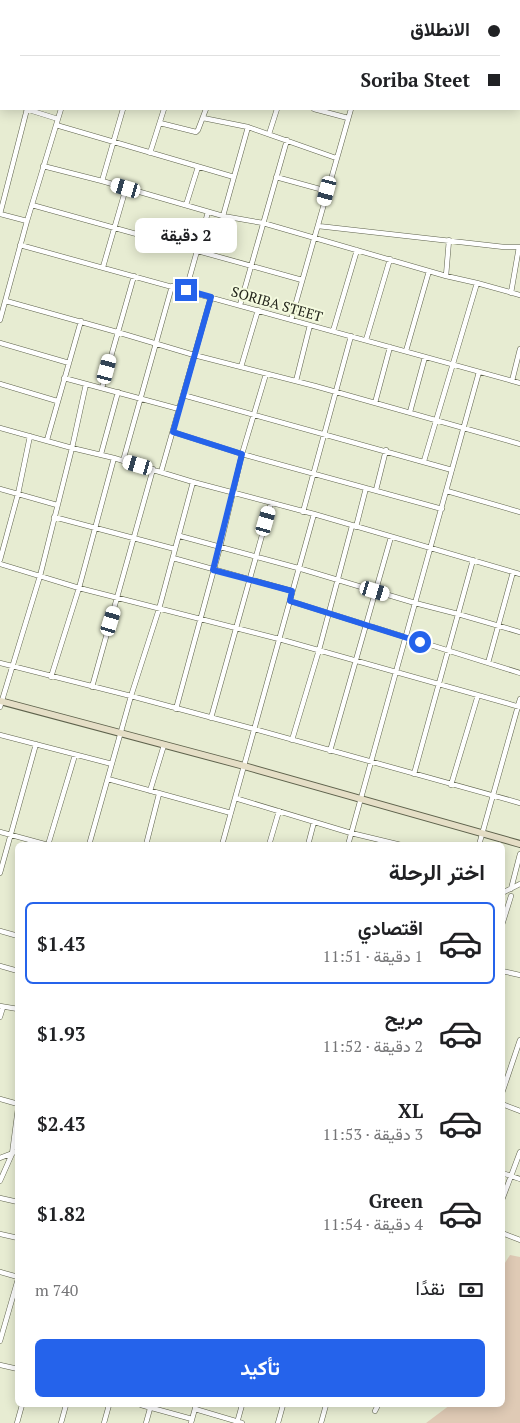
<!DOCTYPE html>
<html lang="ar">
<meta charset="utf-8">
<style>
body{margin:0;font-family:"PT Serif",Vazirmatn,serif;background:#f2f2f2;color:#202124;direction:rtl;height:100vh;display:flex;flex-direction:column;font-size:19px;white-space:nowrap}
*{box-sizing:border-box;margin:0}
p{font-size:16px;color:#757577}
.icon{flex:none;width:28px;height:28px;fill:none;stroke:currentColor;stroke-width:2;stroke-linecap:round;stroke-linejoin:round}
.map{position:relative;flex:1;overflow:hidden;direction:ltr}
.details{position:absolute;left:15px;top:842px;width:490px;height:565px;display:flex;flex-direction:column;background:#fff;border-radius:8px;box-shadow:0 2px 12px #0003;direction:rtl}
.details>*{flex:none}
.top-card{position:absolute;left:0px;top:0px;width:520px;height:110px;box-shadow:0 2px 12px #0003;direction:rtl;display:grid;align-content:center;height:110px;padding:0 20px;background:#fff}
.end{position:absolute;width:22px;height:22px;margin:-11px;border:6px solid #2563eb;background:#fff;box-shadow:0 0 0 2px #fff}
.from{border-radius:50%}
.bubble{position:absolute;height:35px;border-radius:8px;background:#fff;box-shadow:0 2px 12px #0003;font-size:16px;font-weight:700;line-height:35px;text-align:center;direction:rtl}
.car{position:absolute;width:15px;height:30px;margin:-15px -8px;border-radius:6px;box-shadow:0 0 4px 1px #0007;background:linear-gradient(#fff 24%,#345 0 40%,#fff 0 76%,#345 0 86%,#fff 0)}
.top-card b{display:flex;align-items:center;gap:18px;height:48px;font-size:19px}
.top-card b+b{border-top:1px solid #e0e0e0}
.top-card i{width:12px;height:12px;background:#202124}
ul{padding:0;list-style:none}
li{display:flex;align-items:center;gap:15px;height:82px;margin:0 10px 8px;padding:0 10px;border:2px solid transparent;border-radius:8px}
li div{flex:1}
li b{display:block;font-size:19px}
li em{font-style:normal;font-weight:700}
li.on{border-color:#2563eb}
li>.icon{width:45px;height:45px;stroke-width:1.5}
h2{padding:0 20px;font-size:22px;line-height:60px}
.pay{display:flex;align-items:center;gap:12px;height:55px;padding:0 20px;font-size:19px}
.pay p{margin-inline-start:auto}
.button{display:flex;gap:10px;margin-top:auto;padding:10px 20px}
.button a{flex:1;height:58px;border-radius:8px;background:#2563eb;color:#fff;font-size:20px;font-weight:700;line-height:58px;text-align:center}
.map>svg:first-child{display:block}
.green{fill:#dfcab5}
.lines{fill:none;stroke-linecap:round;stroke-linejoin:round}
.street-casing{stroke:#5e624c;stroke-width:5.5}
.secondary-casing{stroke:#5e624c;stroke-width:8}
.street{stroke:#fff;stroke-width:4.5}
.secondary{stroke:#e5dec6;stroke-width:6}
.route{stroke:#2563eb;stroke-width:6}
.labels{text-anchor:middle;stroke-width:4;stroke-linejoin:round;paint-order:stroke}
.street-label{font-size:14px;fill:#24261c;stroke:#f4fadf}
</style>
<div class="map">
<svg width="520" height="1423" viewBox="0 0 520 1423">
<rect width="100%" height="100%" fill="#e7ecd2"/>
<path class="green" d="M510,1255L520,1257V1423H426L450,1405H502L503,1266Z"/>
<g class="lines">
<defs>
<path id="street" d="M122,0L128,1
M391,1L392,0
M0,8H1
M0,86L1,82
M0,101H1
M26,109L58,119
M314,109L348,118
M203,118L248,127L336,158
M160,123L196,132L198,130L206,109
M56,125L234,177
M269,134L277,109
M150,153L164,109
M43,166L102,181L223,216L263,223L446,276L477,283L520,295
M276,177L327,191
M102,181L123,109
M32,205L302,280
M186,205L198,167
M0,214L27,109
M0,214L27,221
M223,216L248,127
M318,226L504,247H520
M20,245L520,383
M103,267L126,188
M446,276L449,240
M186,290L208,212
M511,293L519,247
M6,301L117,332L194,355L315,386L520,444
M240,305L287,140
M0,320L27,221L61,109
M291,320L351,109
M333,331L357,250
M366,340L390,259
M0,343L69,363
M406,351L429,271
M241,367L258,310
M64,378L179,409
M296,381L310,325
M512,381L520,349
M0,384L57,401
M102,388L134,276
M183,395L452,470
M375,403L390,347
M410,412L425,357
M0,428L72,448L114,458L193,482L314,514L520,574
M173,432L242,454L442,509
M47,440L81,321
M101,454L118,392
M123,461L172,286
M424,461L477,283
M161,472L211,297
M0,489L57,505
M376,490L386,450
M447,491L520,512
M303,512L351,336
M54,517L175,549
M356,527L366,488
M180,536L298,568L415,603L458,614L520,632
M173,558L292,591
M0,560L18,494L30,436
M0,564L79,588L279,639L520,707
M290,601L520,673
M0,663L131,696L254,729L520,803
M488,663L513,572
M51,677L79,588L114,458
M92,687L153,469
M0,707L40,576L72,448L86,384
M176,709L220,547L242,454L266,374
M211,718L271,503
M0,735L112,764
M292,740L319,650L352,526
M330,751L391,537
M414,774L473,560
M108,779L231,813
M451,785L478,695
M150,791L164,745
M235,798L351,833L401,845
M0,832L48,845
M48,845L75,755
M89,845L131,696L159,609L193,482
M146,845L159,794
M222,845L314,514
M269,845L279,811
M308,845L314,822
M348,845L479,372
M479,845L520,699
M0,873L36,744
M511,889L520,854
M502,893L520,884
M502,925L511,896
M0,931L18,936
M0,966L18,971
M502,971L520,975
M0,1006L18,1009
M0,1017L3,1007
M502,1093L520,1040
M0,1099L18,1104
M502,1104L520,1111
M0,1158L18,1151
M502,1173L520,1179
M0,1181L12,1154L18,1108
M0,1198L18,1202
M502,1200L520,1152
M502,1233L520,1240
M0,1234L18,1238
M0,1272L18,1277
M0,1341L18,1279
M0,1365L18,1369
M141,1405L192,1419
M195,1409L242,1423
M375,1411L378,1405
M17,1423L22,1405
M61,1423L66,1405
M104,1423L109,1405
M146,1423L151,1405
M191,1423L196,1405
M237,1423L242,1405
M278,1423L283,1405
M321,1423L326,1405"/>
<path id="secondary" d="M0,701L244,766L520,844"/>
</defs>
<use href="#street" class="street-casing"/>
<use href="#secondary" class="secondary-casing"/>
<use href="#street" class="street"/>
<use href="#secondary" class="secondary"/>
</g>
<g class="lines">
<path class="route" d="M186,290L211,297L173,432L242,454L213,570L292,591L290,601L420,642"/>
</g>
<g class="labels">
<g class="street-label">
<text transform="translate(277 304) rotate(16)" y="5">SORIBA STEET</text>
</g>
</g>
</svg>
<i class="end from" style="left:420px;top:642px"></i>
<i class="end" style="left:186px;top:290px"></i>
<div class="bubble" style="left:135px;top:218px;width:102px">2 دقيقة</div>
<i class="car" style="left:126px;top:188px;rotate:286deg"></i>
<i class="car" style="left:327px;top:191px;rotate:195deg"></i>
<i class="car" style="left:107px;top:369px;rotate:15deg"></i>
<i class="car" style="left:138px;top:465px;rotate:286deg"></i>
<i class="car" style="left:266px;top:521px;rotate:16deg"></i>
<i class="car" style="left:375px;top:591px;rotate:107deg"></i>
<i class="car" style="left:111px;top:621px;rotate:17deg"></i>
<div class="top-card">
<b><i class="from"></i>الانطلاق</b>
<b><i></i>Soriba Steet</b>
</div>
<section class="details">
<h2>اختر الرحلة</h2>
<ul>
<li class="on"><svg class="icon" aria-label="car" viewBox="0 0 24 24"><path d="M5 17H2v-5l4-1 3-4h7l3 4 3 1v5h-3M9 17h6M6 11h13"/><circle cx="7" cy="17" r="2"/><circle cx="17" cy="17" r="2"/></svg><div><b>اقتصادي</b><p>1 دقيقة · 11:51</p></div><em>$1.43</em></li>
<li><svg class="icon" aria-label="car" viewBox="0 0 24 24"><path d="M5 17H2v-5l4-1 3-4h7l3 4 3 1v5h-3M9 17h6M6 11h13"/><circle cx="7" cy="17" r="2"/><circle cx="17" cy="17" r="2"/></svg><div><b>مريح</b><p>2 دقيقة · 11:52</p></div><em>$1.93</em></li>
<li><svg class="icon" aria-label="car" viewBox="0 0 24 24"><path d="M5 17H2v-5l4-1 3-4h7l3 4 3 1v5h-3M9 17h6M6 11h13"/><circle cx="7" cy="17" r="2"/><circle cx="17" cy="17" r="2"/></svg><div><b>XL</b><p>3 دقيقة · 11:53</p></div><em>$2.43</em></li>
<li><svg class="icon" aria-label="car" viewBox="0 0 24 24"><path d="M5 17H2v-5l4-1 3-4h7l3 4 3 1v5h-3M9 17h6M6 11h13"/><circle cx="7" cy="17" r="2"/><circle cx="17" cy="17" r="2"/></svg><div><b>Green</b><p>4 دقيقة · 11:54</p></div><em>$1.82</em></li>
</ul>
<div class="pay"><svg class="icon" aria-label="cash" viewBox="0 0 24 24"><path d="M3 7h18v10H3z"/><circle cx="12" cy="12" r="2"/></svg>نقدًا<p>740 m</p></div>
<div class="button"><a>تأكيد</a></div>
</section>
</div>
